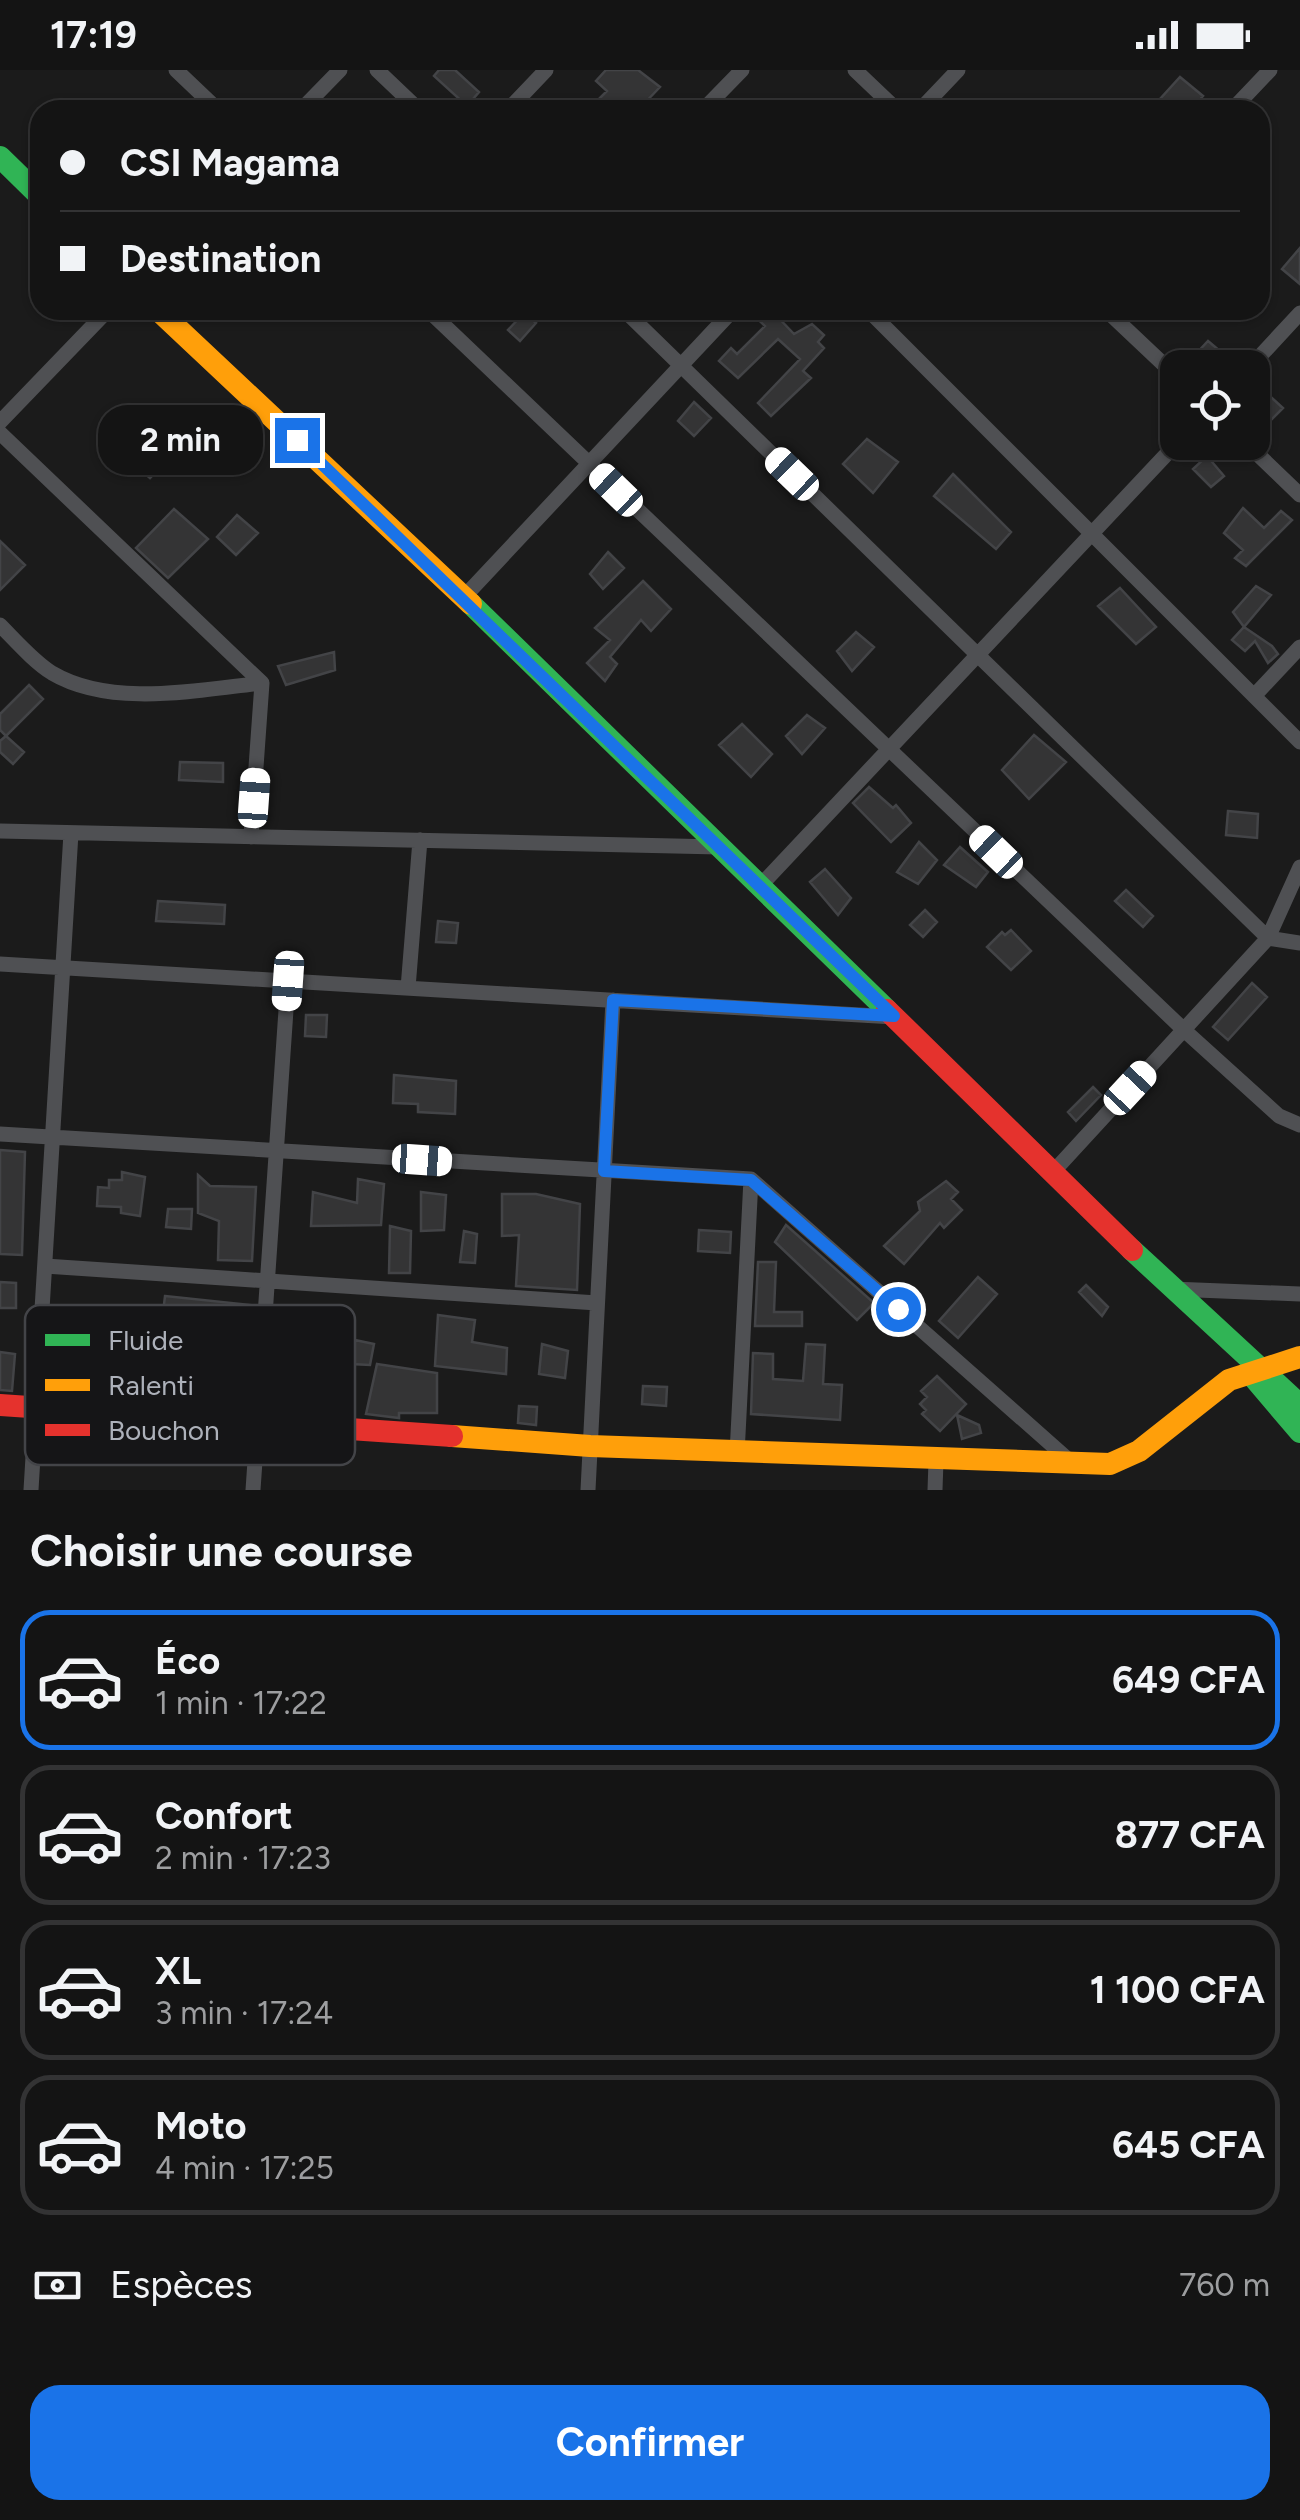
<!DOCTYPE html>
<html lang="fr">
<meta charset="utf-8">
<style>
body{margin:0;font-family:Figtree,sans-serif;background:#1d1d1d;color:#f1f3f6;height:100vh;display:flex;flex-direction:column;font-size:38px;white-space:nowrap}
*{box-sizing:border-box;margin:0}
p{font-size:32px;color:#9d9ea0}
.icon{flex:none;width:55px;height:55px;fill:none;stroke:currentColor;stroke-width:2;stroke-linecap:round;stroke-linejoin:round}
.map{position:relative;height:1420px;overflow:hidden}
.details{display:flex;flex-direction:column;background:#141414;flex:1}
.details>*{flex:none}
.top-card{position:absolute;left:30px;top:30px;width:1240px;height:220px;border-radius:30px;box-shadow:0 2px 8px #0004,0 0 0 2px #333334;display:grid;align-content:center;height:220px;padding:0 30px;background:#141414}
.controls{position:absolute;left:1160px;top:280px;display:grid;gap:20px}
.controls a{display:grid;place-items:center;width:110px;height:110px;border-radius:20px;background:#141414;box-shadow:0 2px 8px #0004,0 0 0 2px #333334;font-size:50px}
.end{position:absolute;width:45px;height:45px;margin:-22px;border:12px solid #1a73e8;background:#fff;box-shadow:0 0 0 5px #fff}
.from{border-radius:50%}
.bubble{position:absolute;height:70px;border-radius:30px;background:#141414;box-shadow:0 2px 8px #0004,0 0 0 2px #333334;font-size:32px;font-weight:700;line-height:70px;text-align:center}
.car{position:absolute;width:30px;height:60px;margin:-30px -15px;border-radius:12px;box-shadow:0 0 8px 2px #0007;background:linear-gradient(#fff 24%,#345 0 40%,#fff 0 76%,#345 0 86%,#fff 0)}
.top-card b{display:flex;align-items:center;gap:35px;height:95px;font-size:38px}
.top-card b+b{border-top:2px solid #333334}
.top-card i{width:25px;height:25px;background:#f1f3f6}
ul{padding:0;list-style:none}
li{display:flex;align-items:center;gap:30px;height:140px;margin:0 20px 15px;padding:0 10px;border:5px solid #333334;border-radius:30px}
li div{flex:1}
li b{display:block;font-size:38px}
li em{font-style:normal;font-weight:700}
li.current{border-color:#1a73e8}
li>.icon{width:90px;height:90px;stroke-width:1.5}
h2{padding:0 30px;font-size:45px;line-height:120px}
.pay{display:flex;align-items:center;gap:25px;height:110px;padding:0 30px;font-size:38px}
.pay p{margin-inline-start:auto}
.cta{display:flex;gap:20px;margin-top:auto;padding:20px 30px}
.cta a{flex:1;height:115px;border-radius:30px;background:#1a73e8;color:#fff;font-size:40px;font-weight:700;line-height:115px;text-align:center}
.status{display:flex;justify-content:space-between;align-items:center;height:70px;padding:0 50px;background:#141414;direction:ltr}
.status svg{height:28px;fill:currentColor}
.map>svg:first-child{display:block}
.building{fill:#343435;stroke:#434447;stroke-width:2.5}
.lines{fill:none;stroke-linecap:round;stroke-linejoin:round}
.street{stroke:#4f5053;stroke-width:15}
.fast{stroke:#30b455;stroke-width:22}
.slow{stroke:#ff9f0a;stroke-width:22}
.jam{stroke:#e5322d;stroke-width:22}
.route{stroke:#1a73e8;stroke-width:12}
.key{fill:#151517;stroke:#434448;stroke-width:2.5}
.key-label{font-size:28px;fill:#adb1ba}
</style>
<div class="status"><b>17:19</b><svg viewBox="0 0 49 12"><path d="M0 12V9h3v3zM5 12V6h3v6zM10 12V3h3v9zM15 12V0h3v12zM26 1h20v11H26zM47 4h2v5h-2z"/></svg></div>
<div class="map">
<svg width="1300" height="1420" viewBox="0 0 1300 1420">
<rect width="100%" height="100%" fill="#1b1b1b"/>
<path class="building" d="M439,0H455L479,22L467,36L434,6Z
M606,0H638L660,17L638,40H628L618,31L608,40H588L607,21L596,11Z
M1180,7L1203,26L1191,40H1150Z
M1300,178V214L1282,199Z
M748,240H771L794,264L812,254L824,265L818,272L824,278L803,301L811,308L771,346L758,333L800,289L778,269L738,308L719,291L731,278L737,284L765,256Z
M524,243L536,253L520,271L508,260Z
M1208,271L1227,287L1218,298H1207L1194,286Z
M1252,310L1283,338L1269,352L1252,335Z
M694,332L711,348L694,366L678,351Z
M160,336L193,363L150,408L118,381Z
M867,369L898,392L873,423L843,394Z
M1207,386L1224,406L1211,417L1193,399Z
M953,404L1011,462L996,479L934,426Z
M1243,438L1264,458L1281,441L1292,450L1246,496L1235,488L1243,480L1224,463Z
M174,439L208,469L168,508L136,478Z
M237,445L258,463L236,485L217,467Z
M0,471L25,495L0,520Z
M608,482L624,498L603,519L590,504Z
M643,511L671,539L651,561L641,550L610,587L617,594L605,611L587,593L610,570L595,558Z
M1256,516L1271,525L1244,557L1233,542Z
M1120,518L1156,557L1136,574L1098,536Z
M1244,557L1272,576L1278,584L1268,593L1255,571L1245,581L1232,570Z
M856,562L874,577L852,601L837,581Z
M334,582L335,600L286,615L278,596Z
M29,615L43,629L6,666L0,660V644Z
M807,645L825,658L802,684L786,666Z
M742,654L772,684L751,707L719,675Z
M1034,665L1066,692L1029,729L1002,700Z
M6,666L24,682L13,694L0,682V671Z
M180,692L223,693V712L179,710Z
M869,717L893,738L896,735L911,753L891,772L853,733Z
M1228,741L1258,744L1257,768L1226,765Z
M919,772L937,790L918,814L897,802Z
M960,777L988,802L976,817L944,795Z
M825,799L851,828L838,845L810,812Z
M1126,820L1153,846L1143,857L1115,831Z
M158,831L225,835L224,854L156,851Z
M925,840L937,852L923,867L910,855Z
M438,851L458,853L456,873L436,872Z
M1011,860L1031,881L1011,900L987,877L1002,862L1005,865Z
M1252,913L1267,927L1228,970L1213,957Z
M306,945H327L326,967L305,966Z
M394,1005L456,1011L455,1044L418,1042V1034L393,1033Z
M1093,1017L1101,1025L1076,1051L1068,1042Z
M0,1080L25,1082L22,1185L0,1184Z
M122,1102L145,1107L140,1146L121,1143V1137L97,1136L98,1117L109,1118V1110H122Z
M198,1105L210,1116L256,1117L252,1191L218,1190L219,1151L198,1143Z
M358,1109L384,1114L381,1155L311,1156L313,1122L357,1133Z
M946,1111L958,1122L951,1129L962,1140L944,1158L940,1153L904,1194L884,1176L920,1141L918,1132Z
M421,1122L446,1125L444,1160L421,1161Z
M502,1124H536L580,1134L577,1220L516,1216L519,1165L502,1166Z
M168,1139H192L191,1159L166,1157Z
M786,1155L874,1233L857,1250L775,1172Z
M390,1156L411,1161L410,1203H389Z
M699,1160L731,1162L730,1183L698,1181Z
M464,1161L477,1164L475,1193L460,1192Z
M758,1192H776L774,1242H802V1256H755Z
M978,1207L997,1224L958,1268L939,1251Z
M0,1212L16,1213V1238H0Z
M1086,1215L1108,1237L1102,1246L1079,1222Z
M165,1226L251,1235L248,1289L159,1276Z
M438,1245L475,1250L472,1272L507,1278L506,1304L435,1296Z
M355,1270L374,1274L370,1295L351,1294Z
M542,1274L568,1281L565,1308L539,1304Z
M806,1274L825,1275L823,1314L842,1315L840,1350L751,1344L753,1283L773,1284V1309L803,1311Z
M0,1282L15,1284L12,1321L0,1320Z
M377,1294L437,1303V1343H399V1348L366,1344Z
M937,1306L966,1334L940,1361L922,1344L926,1340L920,1334L927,1327L921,1321Z
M643,1316L667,1317L666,1336L642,1334Z
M519,1336L537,1337L536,1355L518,1353Z
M957,1345L979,1355L981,1363L962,1369Z"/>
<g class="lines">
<path class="street" d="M176,0L218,40
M377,0L419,40
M855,0L897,40
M301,40L340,0
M508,40L546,0
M703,40L742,0
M920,40L958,0
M1232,40L1270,0
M428,240L1184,960L1279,1046L1300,1055
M624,240L1268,868L1300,873
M868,240L1300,672
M1106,240L1178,308
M1249,298L1300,243
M0,352L108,240
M0,363L262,613L251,767
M1245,372L1300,425
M464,527L733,240
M0,555C16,571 33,591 52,603C111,638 198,620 262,613
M1254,626L1300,577
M0,761L719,777
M760,816L1178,372
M0,894L894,947
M408,918L420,770
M0,1064L751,1109L1071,1392
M1054,1101L1268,868L1300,797
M45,1196L597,1233
M1172,1219L1300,1224
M737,1384L751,1109
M31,1420L71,763
M253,1420L288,911
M588,1420L613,930
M935,1420L936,1391"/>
<path class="fast" d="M0,87L40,126
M471,534L887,940
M1132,1180L1300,1335
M1249,1302L1300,1362"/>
<path class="slow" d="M158,240L471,534
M452,1366L590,1376L1110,1394L1139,1381L1229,1310L1300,1287"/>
<path class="jam" d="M887,940L1132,1180
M0,1335L452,1366"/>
</g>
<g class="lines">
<path class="route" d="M297,370L894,946L613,930L604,1101L751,1110L898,1239"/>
</g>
<rect x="25" y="1235" width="330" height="160" rx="15" class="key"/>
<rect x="45" y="1264" width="45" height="12" fill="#30b455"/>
<rect x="45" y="1309" width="45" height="12" fill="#ff9f0a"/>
<rect x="45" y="1354" width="45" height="12" fill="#e5322d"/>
<g class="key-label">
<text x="108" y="1280">Fluide</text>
<text x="108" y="1325">Ralenti</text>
<text x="108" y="1370">Bouchon</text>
</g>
</svg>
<div class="controls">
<a><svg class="icon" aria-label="locate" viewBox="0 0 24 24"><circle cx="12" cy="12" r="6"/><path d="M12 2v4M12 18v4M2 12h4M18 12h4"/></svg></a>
</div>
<i class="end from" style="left:898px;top:1239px"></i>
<i class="end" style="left:297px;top:370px"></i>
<div class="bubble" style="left:98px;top:335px;width:165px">2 min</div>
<i class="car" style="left:792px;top:404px;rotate:314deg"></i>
<i class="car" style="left:616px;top:420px;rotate:314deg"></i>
<i class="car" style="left:254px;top:728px;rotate:4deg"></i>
<i class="car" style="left:996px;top:782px;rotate:314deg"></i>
<i class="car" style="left:288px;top:911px;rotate:184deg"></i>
<i class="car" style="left:1130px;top:1018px;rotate:43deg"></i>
<i class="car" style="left:422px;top:1090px;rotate:94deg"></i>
<div class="top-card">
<b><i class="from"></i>CSI Magama</b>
<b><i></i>Destination</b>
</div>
</div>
<section class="details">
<h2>Choisir une course</h2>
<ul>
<li class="current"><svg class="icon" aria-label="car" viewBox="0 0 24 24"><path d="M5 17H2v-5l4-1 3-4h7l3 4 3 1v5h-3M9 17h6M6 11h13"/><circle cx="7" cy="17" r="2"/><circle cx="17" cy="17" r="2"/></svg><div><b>Éco</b><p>1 min · 17:22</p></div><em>649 CFA</em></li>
<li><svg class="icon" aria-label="car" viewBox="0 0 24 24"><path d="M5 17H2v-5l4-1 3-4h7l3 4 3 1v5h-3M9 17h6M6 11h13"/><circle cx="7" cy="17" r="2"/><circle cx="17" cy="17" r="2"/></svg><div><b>Confort</b><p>2 min · 17:23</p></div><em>877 CFA</em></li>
<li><svg class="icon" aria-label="car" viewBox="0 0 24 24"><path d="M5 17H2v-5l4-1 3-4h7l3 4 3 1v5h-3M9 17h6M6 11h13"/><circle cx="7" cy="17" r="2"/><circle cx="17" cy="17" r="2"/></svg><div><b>XL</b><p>3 min · 17:24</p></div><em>1 100 CFA</em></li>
<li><svg class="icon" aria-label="car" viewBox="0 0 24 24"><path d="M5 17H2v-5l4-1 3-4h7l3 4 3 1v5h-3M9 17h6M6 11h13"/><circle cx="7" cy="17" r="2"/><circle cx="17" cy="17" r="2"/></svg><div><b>Moto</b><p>4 min · 17:25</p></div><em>645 CFA</em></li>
</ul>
<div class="pay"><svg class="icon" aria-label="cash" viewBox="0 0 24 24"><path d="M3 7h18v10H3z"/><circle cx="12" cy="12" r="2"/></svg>Espèces<p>760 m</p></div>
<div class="cta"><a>Confirmer</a></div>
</section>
